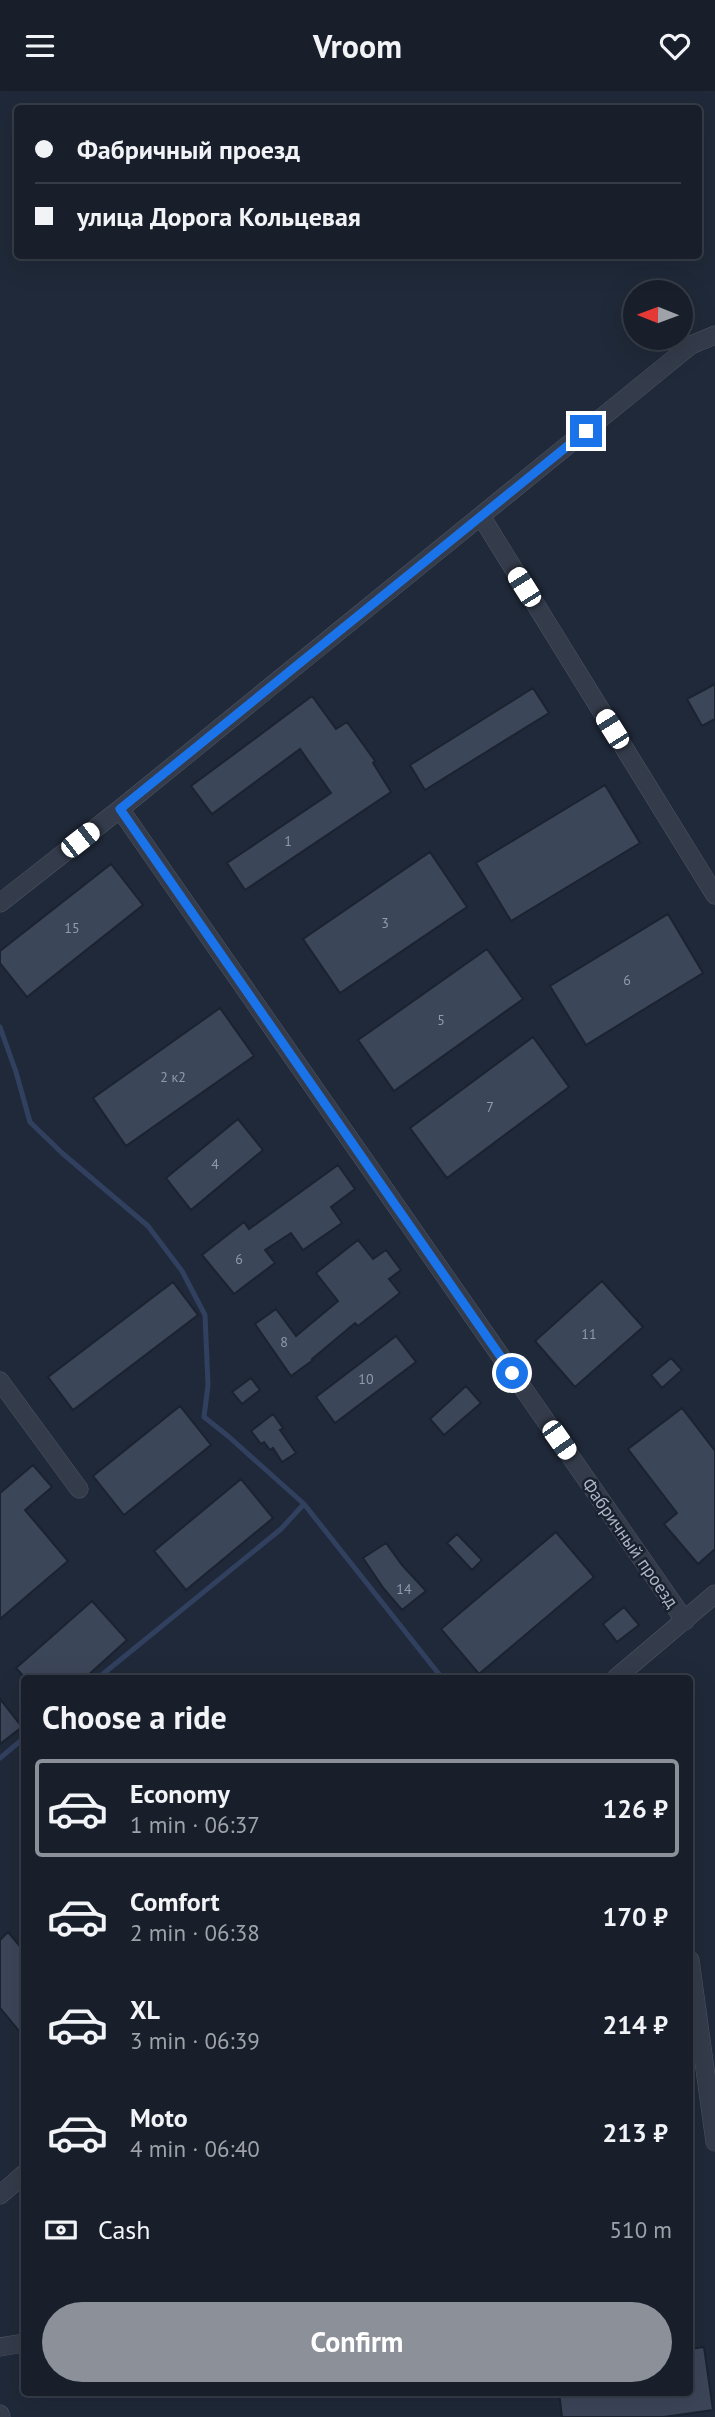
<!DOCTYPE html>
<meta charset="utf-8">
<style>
body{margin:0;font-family:"PT Sans",sans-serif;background:#252c37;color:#f1f3f6;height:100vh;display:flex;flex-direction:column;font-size:26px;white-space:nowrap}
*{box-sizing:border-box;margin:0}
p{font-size:23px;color:#9fa2a9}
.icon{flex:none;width:38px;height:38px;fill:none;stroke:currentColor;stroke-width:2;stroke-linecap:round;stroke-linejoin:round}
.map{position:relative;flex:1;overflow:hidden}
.sheet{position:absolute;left:21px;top:1584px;width:672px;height:721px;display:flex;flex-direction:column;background:#181f2b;border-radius:7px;box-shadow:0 7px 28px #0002,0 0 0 2px #363d47}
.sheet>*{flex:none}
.guide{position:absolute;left:14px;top:14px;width:688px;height:154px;border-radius:7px;box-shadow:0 7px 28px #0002,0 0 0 2px #363d47;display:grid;align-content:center;height:154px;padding:0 21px;background:#181f2b}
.needle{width:46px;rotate:271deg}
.buttons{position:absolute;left:623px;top:189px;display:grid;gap:14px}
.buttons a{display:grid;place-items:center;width:70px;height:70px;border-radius:50%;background:#181f2b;box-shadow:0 7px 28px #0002,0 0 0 2px #363d47;font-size:35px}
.end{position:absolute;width:32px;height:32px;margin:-16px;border:9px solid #1a73e8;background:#fff;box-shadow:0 0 0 4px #fff}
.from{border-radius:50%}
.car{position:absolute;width:21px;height:42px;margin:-21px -10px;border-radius:9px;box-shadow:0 0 5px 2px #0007;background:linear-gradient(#fff 24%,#345 0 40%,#fff 0 76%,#345 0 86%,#fff 0)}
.guide b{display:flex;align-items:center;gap:24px;height:66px;font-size:26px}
.guide b+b{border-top:2px solid #363d47}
.guide i{width:18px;height:18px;background:#f1f3f6}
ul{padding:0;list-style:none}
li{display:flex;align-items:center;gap:21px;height:98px;margin:0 14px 10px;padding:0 7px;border:4px solid transparent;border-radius:7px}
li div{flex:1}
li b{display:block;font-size:26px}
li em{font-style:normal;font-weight:600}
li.current{border-color:#8c9099}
li>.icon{width:63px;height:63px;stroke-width:1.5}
h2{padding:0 21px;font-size:32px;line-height:84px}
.pay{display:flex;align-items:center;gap:18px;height:77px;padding:0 21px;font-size:26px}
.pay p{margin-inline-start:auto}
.cta{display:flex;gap:14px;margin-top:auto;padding:14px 21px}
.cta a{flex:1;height:80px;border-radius:42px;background:#8c9099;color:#fff;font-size:28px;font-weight:600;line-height:80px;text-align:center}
header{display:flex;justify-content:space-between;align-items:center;height:91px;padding:0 21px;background:#181f2b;font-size:32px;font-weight:600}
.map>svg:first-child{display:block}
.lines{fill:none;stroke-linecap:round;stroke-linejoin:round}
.stream{stroke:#32405f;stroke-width:5}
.building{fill:#3c4659;stroke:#1b2230;stroke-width:2}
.minor-casing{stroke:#4e5664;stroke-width:19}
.minor{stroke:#343b4a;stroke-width:18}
.route{stroke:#1a73e8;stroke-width:9}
.labels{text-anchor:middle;stroke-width:5;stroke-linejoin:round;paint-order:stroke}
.number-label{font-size:14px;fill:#929aab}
.street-label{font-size:18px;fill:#aeb6c6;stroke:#19202e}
</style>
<header><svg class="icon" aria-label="menu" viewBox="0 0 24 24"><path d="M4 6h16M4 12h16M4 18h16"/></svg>Vroom<svg class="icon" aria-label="heart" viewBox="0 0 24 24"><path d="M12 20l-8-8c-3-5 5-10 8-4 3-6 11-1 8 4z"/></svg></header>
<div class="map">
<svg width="715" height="2326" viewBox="0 0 715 2326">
<rect width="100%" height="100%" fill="#202939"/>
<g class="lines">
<path class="stream" d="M0,936L16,981L30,1031L62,1062L148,1135L182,1180L205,1224L208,1294L204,1326L228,1345L304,1413
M98,1587L281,1438L304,1413L442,1587
M0,1667L24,1647"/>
</g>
<path class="building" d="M715,593V628L702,635L687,608Z
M533,597L549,622L425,699L410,674Z
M312,605L336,638L347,631L375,670L373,672L391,701L245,799L227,772L331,702L300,658L212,723L191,695Z
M605,694L640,752L511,830L476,772Z
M430,761L467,816L340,902L303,848Z
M111,773L143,814L27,906L0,872V860Z
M668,823L703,882L586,954L550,895Z
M487,858L523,908L394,1000L358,949Z
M220,917L254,965L126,1055L93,1007Z
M533,946L569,996L447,1087L410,1037Z
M238,1028L263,1059L191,1119L166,1087Z
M338,1074L355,1098L331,1116L342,1132L303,1159L291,1142L265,1159L275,1172L234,1203L202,1164L244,1131L249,1138Z
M358,1149L373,1168L386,1159L401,1179L389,1188L400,1202L358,1235L355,1232L312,1268L313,1269L291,1285L255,1233L276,1218L296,1245L338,1210L316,1182Z
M602,1190L643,1236L575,1296L535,1250Z
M173,1191L198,1224L73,1319L48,1286Z
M396,1245L416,1271L335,1332L316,1306Z
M671,1267L682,1279L662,1297L651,1284Z
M251,1287L260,1299L242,1313L232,1301Z
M466,1295L481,1312L444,1344L430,1328Z
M180,1315L211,1354L124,1424L93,1385Z
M682,1317L715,1360V1458L698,1473L664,1433L677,1422L628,1358Z
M273,1323L283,1337L280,1339L296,1362L282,1371L273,1357L270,1359L264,1351L261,1353L251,1340Z
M33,1374L52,1396L25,1419L68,1470L0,1528V1402Z
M241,1388L273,1427L186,1499L154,1460Z
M556,1441L594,1486L479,1583L441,1538Z
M457,1443L482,1469L472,1479L447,1452Z
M386,1452L402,1474L426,1500L402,1519L384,1498L363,1467Z
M92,1510L127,1549L85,1587H25L16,1577Z
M624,1516L639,1534L617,1551L603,1533Z
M0,1608L22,1636L0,1653Z
M8,1841L24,1860V1946L0,1917V1849Z
M704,2256L713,2319L664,2326H562L559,2301H690V2258Z"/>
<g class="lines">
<defs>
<path id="minor" d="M481,425L715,804
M120,718L685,1530
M0,812L120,718L691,254L715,244
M0,1290L79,1398
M616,1587L715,1503
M690,1869L715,2051
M0,2104L24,2083
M0,2256L24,2252
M0,2323L1,2326"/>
</defs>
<use href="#minor" class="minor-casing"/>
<use href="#minor" class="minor"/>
</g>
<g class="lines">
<path class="route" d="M512,1282L120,718L586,340"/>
</g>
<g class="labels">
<g class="number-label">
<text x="288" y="755">1</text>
<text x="385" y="837">3</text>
<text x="72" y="842">15</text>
<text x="627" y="894">6</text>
<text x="441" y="934">5</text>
<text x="173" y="991">2 к2</text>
<text x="490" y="1021">7</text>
<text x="215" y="1078">4</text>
<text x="239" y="1173">6</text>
<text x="589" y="1248">11</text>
<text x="284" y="1256">8</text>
<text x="366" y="1293">10</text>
<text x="404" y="1503">14</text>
</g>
<g class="street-label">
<text transform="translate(630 1452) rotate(55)" y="6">Фабричный проезд</text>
</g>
</g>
</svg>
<div class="buttons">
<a><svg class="needle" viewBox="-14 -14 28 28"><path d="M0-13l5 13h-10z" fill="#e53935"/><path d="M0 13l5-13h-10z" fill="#9fa2a9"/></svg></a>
</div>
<i class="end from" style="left:512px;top:1282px"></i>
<i class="end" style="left:586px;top:340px"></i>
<i class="car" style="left:524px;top:496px;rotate:328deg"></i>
<i class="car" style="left:612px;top:638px;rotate:328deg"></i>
<i class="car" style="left:80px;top:749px;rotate:52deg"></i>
<i class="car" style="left:559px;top:1349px;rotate:145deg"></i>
<div class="guide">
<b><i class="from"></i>Фабричный проезд</b>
<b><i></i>улица Дорога Кольцевая</b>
</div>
<section class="sheet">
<h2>Choose a ride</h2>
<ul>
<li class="current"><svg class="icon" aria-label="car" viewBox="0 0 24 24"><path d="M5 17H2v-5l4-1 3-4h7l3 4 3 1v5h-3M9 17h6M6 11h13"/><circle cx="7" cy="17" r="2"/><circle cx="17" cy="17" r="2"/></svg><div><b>Economy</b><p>1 min · 06:37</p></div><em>126 ₽</em></li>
<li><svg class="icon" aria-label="car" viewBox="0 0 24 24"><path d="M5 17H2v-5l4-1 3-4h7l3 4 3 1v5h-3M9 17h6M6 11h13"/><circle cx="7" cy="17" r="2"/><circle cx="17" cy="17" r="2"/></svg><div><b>Comfort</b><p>2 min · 06:38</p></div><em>170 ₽</em></li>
<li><svg class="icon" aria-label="car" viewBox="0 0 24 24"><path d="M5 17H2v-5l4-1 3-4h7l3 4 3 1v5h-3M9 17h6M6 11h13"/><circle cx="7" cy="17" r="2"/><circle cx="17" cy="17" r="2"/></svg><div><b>XL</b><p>3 min · 06:39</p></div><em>214 ₽</em></li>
<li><svg class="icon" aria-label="car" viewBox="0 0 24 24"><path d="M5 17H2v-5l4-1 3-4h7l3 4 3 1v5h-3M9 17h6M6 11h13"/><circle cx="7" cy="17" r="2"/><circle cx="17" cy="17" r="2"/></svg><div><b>Moto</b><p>4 min · 06:40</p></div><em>213 ₽</em></li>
</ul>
<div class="pay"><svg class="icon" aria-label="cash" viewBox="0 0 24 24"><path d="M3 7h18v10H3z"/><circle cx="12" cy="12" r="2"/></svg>Cash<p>510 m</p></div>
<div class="cta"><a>Confirm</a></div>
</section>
</div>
